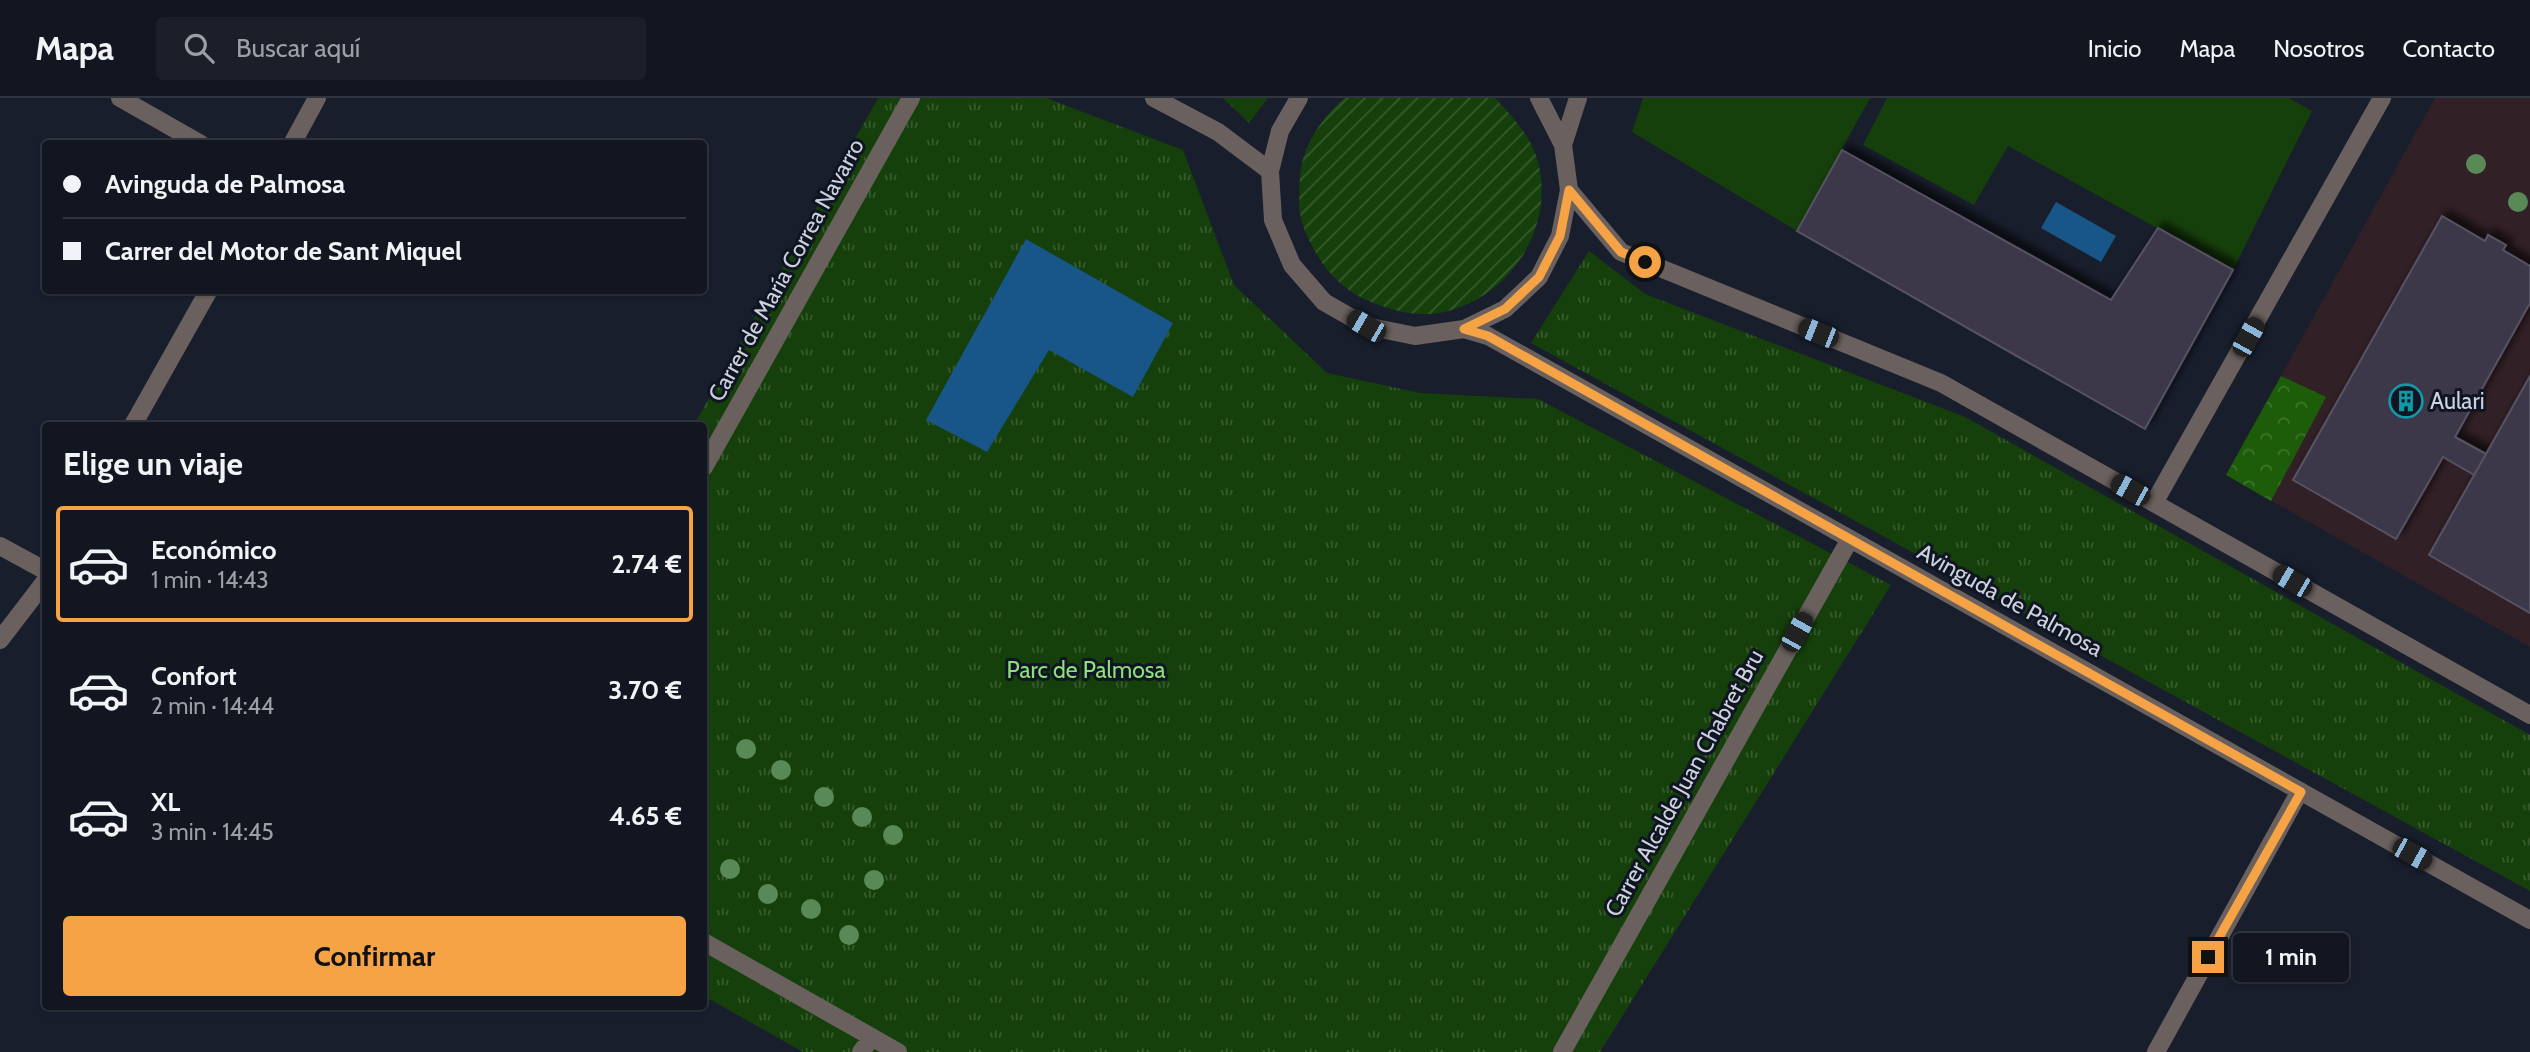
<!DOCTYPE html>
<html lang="es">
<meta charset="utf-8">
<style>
body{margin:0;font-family:Cabin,sans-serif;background:#1b1f2a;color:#f1f3f6;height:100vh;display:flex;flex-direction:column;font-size:26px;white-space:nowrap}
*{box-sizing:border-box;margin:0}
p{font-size:23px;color:#9c9fa5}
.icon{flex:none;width:38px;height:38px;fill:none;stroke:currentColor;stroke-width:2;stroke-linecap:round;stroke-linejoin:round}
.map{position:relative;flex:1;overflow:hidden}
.drawer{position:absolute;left:42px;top:324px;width:665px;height:588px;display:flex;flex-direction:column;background:#121621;border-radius:7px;box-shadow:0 2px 5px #0004,0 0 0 2px #31353f}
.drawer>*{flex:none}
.hud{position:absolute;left:42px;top:42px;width:665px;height:154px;border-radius:7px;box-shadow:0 2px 5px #0004,0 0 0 2px #31353f;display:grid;align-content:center;height:154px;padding:0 21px;background:#121621}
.end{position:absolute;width:32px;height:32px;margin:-16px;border:9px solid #f5a345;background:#111;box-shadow:0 0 0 4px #111}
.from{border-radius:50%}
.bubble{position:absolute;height:49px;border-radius:7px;background:#121621;box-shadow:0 2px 5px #0004,0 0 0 2px #31353f;font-size:23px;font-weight:800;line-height:49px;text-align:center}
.car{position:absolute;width:21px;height:42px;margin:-21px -10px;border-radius:9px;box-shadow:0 0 5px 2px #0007;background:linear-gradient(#222 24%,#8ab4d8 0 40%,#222 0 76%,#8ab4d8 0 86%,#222 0)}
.hud b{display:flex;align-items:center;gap:24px;height:66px;font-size:26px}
.hud b+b{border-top:2px solid #31353f}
.hud i{width:18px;height:18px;background:#f1f3f6}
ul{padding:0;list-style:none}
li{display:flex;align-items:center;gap:21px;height:116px;margin:0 14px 10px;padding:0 7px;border:4px solid transparent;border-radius:7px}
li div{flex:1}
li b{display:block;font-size:26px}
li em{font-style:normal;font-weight:800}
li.on{border-color:#f5a345}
li>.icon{width:63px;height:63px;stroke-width:1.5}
h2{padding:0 21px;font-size:32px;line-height:84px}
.button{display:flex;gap:14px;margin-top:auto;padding:14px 21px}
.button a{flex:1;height:80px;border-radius:7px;background:#f5a345;color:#111;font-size:28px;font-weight:800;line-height:80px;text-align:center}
header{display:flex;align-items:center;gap:42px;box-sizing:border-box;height:98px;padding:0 35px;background:#121621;border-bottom:2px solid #31353f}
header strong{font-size:33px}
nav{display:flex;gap:38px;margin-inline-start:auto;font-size:24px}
.search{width:490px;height:63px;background:#1b1f2a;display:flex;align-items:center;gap:18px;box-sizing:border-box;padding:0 24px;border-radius:7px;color:#9c9fa5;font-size:26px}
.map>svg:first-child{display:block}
.education{fill:#312026}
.grass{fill:#16400b}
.forest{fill:url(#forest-crowns)}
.park{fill:url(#park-tufts)}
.garden{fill:url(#garden-furrows)}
.water{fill:#185588}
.building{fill:#3e3949;stroke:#575263;stroke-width:2;filter:url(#shadow)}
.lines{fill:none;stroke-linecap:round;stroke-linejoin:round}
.minor{stroke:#6a615e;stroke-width:18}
.tree{fill:#588957}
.route{stroke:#f5a345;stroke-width:9}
.labels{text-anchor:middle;stroke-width:6;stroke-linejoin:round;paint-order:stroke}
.street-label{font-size:23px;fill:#cdd2dc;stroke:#0f1522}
.poi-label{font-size:23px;fill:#cdd2dc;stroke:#0f1522;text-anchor:start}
.park-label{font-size:23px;fill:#8de07a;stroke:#0f1522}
</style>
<header>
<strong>Mapa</strong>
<div class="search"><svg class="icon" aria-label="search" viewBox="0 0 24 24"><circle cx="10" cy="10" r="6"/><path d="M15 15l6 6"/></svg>Buscar aquí</div>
<nav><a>Inicio</a><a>Mapa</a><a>Nosotros</a><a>Contacto</a></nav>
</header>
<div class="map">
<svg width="2530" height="954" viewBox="0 0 2530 954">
<defs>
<pattern id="forest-crowns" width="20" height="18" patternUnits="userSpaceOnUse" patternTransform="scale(1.75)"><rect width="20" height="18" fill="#1d5d09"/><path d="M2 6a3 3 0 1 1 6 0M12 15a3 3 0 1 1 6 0" fill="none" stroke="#3d732c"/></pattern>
<pattern id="park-tufts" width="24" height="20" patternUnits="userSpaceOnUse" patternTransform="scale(1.75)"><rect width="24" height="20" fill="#16400b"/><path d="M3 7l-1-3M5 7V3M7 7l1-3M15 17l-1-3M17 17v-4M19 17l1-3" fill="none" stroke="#375b2e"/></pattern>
<pattern id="garden-furrows" width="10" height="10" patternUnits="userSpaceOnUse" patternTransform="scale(1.75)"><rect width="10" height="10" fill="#16400b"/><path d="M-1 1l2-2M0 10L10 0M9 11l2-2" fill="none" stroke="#375b2e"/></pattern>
<filter id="shadow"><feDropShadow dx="6" dy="-6" stdDeviation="3.5" flood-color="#0009"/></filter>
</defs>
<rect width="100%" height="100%" fill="#181e2c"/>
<path class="education" d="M2435,0H2530V549L2226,377Z"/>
<path class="grass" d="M1643,0H1870L1797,133L1632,34Z
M1887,0H2289L2312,13L2233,172L2008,48L1974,107L1863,47Z"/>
<path class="forest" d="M2281,278L2326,299L2271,403L2226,377Z"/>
<path class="park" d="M878,0H1046L1183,52L1234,187L1327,275L1420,295L1538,301L1891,487L1600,954H803L704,898V327H694Z
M1223,0H1268L1249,25Z
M1589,153L1645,196L1965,319L2530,637V793L1531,245Z"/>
<path class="garden" d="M1345,0H1495C1512,18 1529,36 1537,60C1557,128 1511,199 1444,214C1424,219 1401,215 1382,208C1358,201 1337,186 1323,166C1311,148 1298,125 1299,102C1300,92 1299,81 1301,70C1305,45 1325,15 1345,0Z"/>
<path class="water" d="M2056,104L2116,138L2101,164L2041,130Z
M1026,141L1173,225L1133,299L1049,252L987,354L926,322Z"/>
<path class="building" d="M1842,52L2111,202L2158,130L2233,172L2145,331L1797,133Z
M2442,118L2485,143L2488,137L2506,147L2503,152L2530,168V205L2455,339L2486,356L2474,377L2443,359L2396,441L2293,382Z
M2530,278V515L2429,457Z"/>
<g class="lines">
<path class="minor" d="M120,0L201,46
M1154,0L1218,34L1270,73
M1299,0L1280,33L1270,73L1273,122L1292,167L1324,204L1366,228L1415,238L1464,231L1505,211L1539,179L1560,138L1569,92L1563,47L1539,0
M292,46L317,0
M1563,47L1578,0
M1569,92L1621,154L1941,285L2530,617
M1464,231L1488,238L2530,822
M133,327L209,192
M704,369L911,0
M2154,405L2382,0
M0,448L46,473
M0,542L46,482
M704,844L898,954
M861,954L872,939
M1562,954L1850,441
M2156,954L2300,693"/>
</g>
<g class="tree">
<circle cx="2476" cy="66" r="10"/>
<circle cx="2518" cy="104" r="10"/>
<circle cx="746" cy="651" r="10"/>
<circle cx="781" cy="672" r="10"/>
<circle cx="824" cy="699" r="10"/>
<circle cx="862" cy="719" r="10"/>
<circle cx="893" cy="737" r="10"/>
<circle cx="730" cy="771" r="10"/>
<circle cx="874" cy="782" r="10"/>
<circle cx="768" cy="796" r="10"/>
<circle cx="811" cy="811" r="10"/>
<circle cx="849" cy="837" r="10"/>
</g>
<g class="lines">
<path class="route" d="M1645,164L1621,154L1569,92L1560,138L1539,179L1505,211L1464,231L1488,238L2301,694L2208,859"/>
</g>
<defs>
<symbol id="building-ring" viewBox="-11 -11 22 22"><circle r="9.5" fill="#0f1522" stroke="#0f9aa8" stroke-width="1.5"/><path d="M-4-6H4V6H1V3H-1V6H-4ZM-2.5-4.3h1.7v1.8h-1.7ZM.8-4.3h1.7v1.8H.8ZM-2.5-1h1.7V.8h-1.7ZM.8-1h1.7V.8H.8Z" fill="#0f9aa8"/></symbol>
</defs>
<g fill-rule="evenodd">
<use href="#building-ring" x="2387" y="284" width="38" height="38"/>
</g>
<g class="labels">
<g class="street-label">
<text transform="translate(786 172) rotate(-61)" y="8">Carrer de María Correa Navarro</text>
<text transform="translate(2010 502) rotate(29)" y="8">Avinguda de Palmosa</text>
<text transform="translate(1684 685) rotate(-61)" y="8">Carrer Alcalde Juan Chabret Bru</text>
</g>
<g class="poi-label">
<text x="2430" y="311">Aulari</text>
</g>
<g class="park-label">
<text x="1086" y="580">Parc de Palmosa</text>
</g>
</g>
</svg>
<i class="end from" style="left:1645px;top:164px"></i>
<i class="end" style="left:2208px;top:859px"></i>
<div class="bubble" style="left:2233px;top:835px;width:116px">1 min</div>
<i class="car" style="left:1366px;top:228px;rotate:300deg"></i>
<i class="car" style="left:1818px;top:235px;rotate:292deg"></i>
<i class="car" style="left:2248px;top:239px;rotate:29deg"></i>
<i class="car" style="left:2130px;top:392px;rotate:299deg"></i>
<i class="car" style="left:2292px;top:483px;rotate:300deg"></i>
<i class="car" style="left:1797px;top:534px;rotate:29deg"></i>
<i class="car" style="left:2412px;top:756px;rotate:119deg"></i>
<div class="hud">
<b><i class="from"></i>Avinguda de Palmosa</b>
<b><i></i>Carrer del Motor de Sant Miquel</b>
</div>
<section class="drawer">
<h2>Elige un viaje</h2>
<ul>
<li class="on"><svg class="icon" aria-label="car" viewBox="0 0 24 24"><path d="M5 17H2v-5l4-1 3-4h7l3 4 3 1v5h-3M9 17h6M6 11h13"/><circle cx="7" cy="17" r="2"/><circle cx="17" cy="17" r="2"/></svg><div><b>Económico</b><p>1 min · 14:43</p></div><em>2.74 €</em></li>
<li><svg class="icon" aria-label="car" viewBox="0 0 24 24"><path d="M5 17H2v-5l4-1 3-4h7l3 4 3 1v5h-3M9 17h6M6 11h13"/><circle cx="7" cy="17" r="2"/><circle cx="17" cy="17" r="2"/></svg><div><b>Confort</b><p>2 min · 14:44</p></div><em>3.70 €</em></li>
<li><svg class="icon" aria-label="car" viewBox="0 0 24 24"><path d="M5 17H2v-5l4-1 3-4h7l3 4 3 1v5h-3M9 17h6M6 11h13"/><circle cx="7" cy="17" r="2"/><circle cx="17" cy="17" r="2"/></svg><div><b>XL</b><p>3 min · 14:45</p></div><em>4.65 €</em></li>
</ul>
<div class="button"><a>Confirmar</a></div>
</section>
</div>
